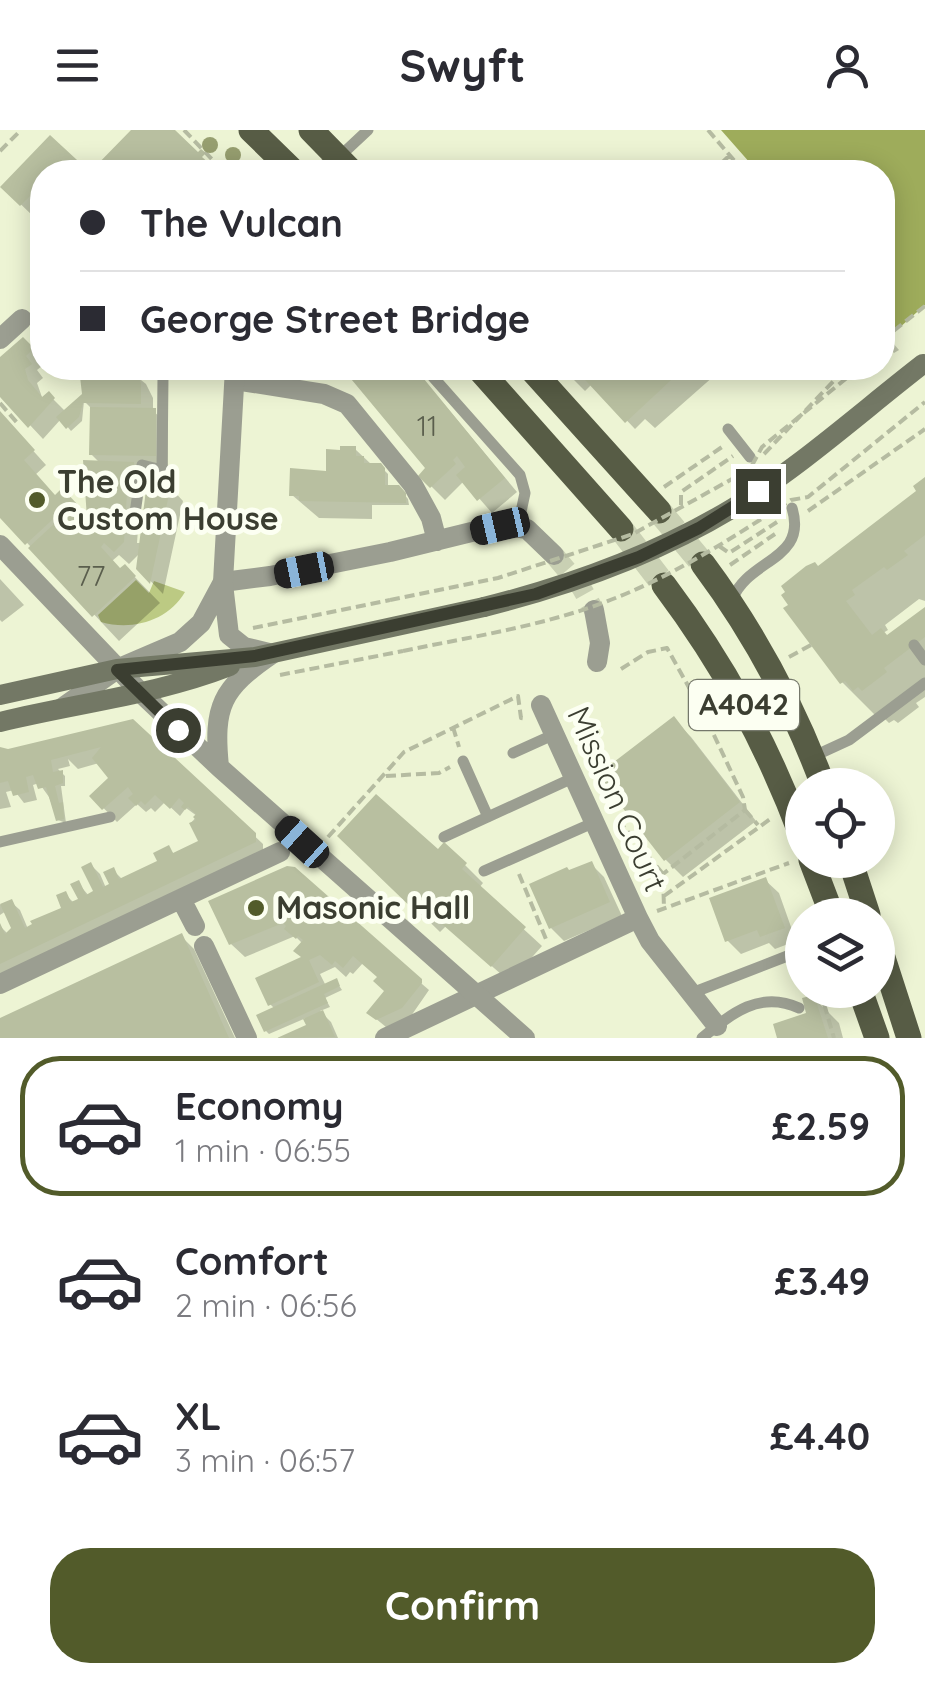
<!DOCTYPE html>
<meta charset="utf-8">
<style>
body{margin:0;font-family:Quicksand,sans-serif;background:#f7f7f7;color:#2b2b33;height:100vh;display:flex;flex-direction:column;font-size:38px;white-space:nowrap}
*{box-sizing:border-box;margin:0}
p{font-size:32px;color:#7c7c81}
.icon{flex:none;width:55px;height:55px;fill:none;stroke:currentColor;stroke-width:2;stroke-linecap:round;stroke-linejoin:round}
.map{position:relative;height:908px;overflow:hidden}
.side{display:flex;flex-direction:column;background:#fff;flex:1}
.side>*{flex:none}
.guide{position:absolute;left:30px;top:30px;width:865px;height:220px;border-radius:40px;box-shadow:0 5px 25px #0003;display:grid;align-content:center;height:220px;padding:0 50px;background:#fff}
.controls{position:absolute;left:785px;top:638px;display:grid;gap:20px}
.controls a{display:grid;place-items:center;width:110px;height:110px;border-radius:50%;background:#fff;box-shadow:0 5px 25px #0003;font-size:50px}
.end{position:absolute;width:45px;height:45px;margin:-22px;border:12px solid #3b3e31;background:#fff;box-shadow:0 0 0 5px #fff}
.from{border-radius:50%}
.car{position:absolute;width:30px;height:60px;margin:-30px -15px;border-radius:12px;box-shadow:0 0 8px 2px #0007;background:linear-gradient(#222 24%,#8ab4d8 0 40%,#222 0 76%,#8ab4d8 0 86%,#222 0)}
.guide b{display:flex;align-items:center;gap:35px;height:95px;font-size:38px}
.guide b+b{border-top:2px solid #e1e1e2}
.guide i{width:25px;height:25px;background:#2b2b33}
ul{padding:18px 0 0;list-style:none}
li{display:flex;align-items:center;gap:30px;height:140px;margin:0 20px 15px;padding:0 30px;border:5px solid transparent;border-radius:40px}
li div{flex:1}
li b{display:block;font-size:38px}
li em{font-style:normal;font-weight:700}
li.selected{border-color:#525b2a}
li>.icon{width:90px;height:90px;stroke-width:1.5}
.button{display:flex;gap:20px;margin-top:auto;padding:20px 50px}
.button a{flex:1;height:115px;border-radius:40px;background:#525b2a;color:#fff;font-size:40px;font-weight:700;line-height:115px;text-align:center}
header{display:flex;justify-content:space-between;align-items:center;height:130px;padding:0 50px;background:#fff;font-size:45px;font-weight:700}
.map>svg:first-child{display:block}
.green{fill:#bcca83}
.water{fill:#9eac5b}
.pier{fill:#edf4d4}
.shadow{fill:#0003;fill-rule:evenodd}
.building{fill:#b8bfa0}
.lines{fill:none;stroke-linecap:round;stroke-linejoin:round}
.minor-tunnel{stroke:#c9d0b3;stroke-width:20;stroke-dasharray:20 10;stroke-linecap:butt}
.primary-tunnel{stroke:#c9d0b3;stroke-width:25;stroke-dasharray:25 12;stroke-linecap:butt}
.path{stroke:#b5bba1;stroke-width:4;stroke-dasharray:10 5;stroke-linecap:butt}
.service{stroke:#9b9e91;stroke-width:11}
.minor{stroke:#9b9e91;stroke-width:20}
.tertiary{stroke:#9b9e91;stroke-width:20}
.secondary{stroke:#737865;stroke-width:20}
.primary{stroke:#575c45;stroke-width:25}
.path-bridge{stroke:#b5bba1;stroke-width:4;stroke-dasharray:10 5;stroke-linecap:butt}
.secondary-bridge{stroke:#737865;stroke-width:20}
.tree{fill:#979f70}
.route{stroke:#3b3e31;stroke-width:12}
.poi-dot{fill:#525b2a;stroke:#fcfff2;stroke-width:4}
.labels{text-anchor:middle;stroke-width:10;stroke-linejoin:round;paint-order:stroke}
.number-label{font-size:28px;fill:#5a5e4d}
.shield{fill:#fcfff2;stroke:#75786b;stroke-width:2.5}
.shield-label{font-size:30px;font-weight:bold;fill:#3b3e31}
.poi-label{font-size:32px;font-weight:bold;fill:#3b3e31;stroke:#fcfff2;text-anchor:start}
.street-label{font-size:32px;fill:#3b3e31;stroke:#fcfff2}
</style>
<header><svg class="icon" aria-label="menu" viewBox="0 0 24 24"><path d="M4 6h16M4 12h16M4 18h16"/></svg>Swyft<svg class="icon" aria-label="person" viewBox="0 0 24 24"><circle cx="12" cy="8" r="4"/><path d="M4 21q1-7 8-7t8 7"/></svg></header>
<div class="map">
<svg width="925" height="908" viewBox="0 0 925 908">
<rect width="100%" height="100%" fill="#edf4d4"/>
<path class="green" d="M136,450L149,463L154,451L185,462C168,491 132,501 101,492L98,485Z"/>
<path class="water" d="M721,0H925V230L883,191L882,42H758Z"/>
<path class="pier" d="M925,175V235L890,206Z"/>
<path class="shadow" d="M134,0H171L215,42H93Z
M51,8L86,42H42V80L35,88L3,57Z
M23,210L42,230V236L37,240L43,248L37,253L43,270L49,265L66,282L120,238H126L146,254L153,268V281L168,294V339L137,338L146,348V354L170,357L183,371L163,464L138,438L140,423L129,434L119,425L112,431L121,441L125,437L160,473L119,511L0,384V284L46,335L35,345L56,367L62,361L90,390L100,333L91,324L92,279L84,271L82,291L71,301L61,289L43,309L0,263V231ZM141,359H149L142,413H137ZM85,394L90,400L91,409L81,398Z
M892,212L899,220L894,223L887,216Z
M345,238H414L517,362L492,383L464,351L445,370L421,346L429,339Z
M562,238H723L655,298L645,289L635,299L592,254L585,261Z
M355,319L372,335L384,340L388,344V357H398L408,369L409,375H372V389L319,388L292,365L328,343Z
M925,350V471L919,469L885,495L888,500L883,503L888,508L925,480V567L916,573L919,577L898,593L894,590L889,593L880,584L877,587L842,552L818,439L919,361Z
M0,449L24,475L2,492L0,490Z
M673,589L691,607L756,691L683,747L665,729Z
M135,592L263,714V721L0,847V796L7,803L14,799L6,781L0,785V775L11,772L20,780L28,799L65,779V764L74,773L81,770L78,753L89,766L96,762L91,735L100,744L106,758L112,755L113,740L123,750L160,732L168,718L175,725L202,712L190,694L197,686L186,678L180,686L165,672L155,682L151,678L146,682L137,674L117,692L92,666L111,649L99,633L78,639L68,629L70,636L58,639L65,646V656H61L66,693L58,690L49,667L39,653L33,655L37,670L24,673L14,660L6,662L11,677L0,679V622Z
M341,706L438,723L465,735L483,753L479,758L542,816L510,852L446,796L440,802Z
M591,734L604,747L622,786L564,811L551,798L570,743Z
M288,739L429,860L411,886L386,897L369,883L387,862L380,847L363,833L353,844L350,842L346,847L335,837L320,844L326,856L336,851L342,860L325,868L330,877L320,881L331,892L338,908H283L310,896L306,888L269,904L266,901L275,879L270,874L303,828V814L295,806L245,827L231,814Z
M765,750L779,763L796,811L775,819L769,813L741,824L727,810Z
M181,806L194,819L235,908H0V891Z
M813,867L839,893L843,908H780L776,895L809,885Z"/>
<path class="building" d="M131,0H175L198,22L201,19L206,23L202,27L219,42H42V67L36,60L20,76L0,57L50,5L90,42Z
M23,207L34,218L26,226L32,234L25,239L28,250L42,267L49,261L55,268L28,298L0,267V227Z
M79,238H133L141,253V274L83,273L79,287L66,299L56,287L82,264Z
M342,238H415L505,348L477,371L456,345L465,337L457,326L453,330L456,334L430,358L418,346L425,338Z
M574,238H684L625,293Z
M90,277L156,278V326L89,325Z
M0,281L35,320L24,330L55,365L62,358L78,375L70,383L65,378L25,415L0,388Z
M340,316H356V326H364V333H381L385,338V355H399L406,363V373L299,371V366H289L290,338L326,341V319L340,320Z
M83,330L134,332L133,346H128L124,412L114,422L104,413L101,417L120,438L125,434L136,446L92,487L28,418L68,381L88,403Z
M925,347V405L904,421L908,425L887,440L884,437L852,460L855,465L846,471L872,505L881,498L887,505L925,477V507L884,538L887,542L862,561L858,557L853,561L845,551L840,554L783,478L788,475L781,465L785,462L781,456L806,436L815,432L818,436L916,361L913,356Z
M147,352L171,355L150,454L136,439Z
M674,586L740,672L664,731L597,645Z
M133,589L256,703V712L0,834V793L5,804L11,798L0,774L12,769L25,798L32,794L30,791L61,778L56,765L66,761L71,772L78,769L70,754L79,750L86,765L93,761L81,737L91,732L103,757L109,754L103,742L114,737L119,749L157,731L153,723L169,715L173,723L198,711L189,693L196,690L193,687L196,684L188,677L185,680L181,677L184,673L179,668L170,679L155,665L145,675L141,671L136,676L128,668L133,664L128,657L102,680L89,666L108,648L92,628L101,617L51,630L53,642L63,640V653L55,656L59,673L63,672L64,689L56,691L46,657L38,659L33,645L26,647L29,662L13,666L8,651L0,653V617L8,619Z
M376,664L438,719L444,712L467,733L462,739L526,797L491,837L426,780L420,786L337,706Z
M592,731L610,772L549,799L529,754L567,737L569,740Z
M287,736L295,737L422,849V853L402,878L376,890L366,883L384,861L373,851L377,847L353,826L343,838L335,831L332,835L320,825L309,830L319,852L268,876L255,848L301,827L293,821L303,810L298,806L296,809L284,799L286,796L283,793L229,815L208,771Z
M766,747L785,798L760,807L757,800L725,812L709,768Z
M182,803L229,908H0V888Z
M337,848L340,856L324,864L328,873L264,902L256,885Z
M814,865L828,908H777L773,894L806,883L802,868Z
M323,880L335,907L277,908L306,895L303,889Z"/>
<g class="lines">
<path class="minor-tunnel" d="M554,425L581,457L594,480"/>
<path class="primary-tunnel" d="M659,381L703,434
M621,399L664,455"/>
<path class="path" d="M184,0L224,42
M708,0L744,42
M0,21L21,0
M712,42L730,25
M882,205L887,210
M0,273L19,295
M764,324L846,238
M664,357L722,317
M681,375V362L733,326
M808,381L925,299
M719,416L729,423L777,392
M730,435L775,404
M253,498L390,470
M789,527L811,515
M621,539L648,522L667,518L706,588L743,667L745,680L663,744
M280,545L403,521
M453,597L459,617
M386,646L439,643L450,637
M745,680L758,695
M618,690L663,744L664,779
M328,707L404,622L518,566L521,588L527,589
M519,744L546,809
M664,766L773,687
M657,781L789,733
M820,860L834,908"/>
<path class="service" d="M338,28L368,0
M425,238L520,345L525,363L518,396
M728,299L750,327
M134,390L142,335L162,340L163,247L169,238
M732,470C748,428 808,431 792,378
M914,515L925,530
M513,623L555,604
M812,627L849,610L925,553
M463,631L488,687
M444,707L575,647
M0,712L110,687
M484,741L595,692
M692,863L795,823
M702,908C732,883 760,860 799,878"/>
<path class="minor" d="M0,209L22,189
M235,250L324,264L347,274L413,355L431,388L437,411
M0,415L142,564
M223,452L270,446L390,422L500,395L527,399L554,425
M594,480L600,513L597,532
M181,769L195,796
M638,788L650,811L717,896
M204,816L247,908
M0,854L280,722
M385,908L638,788L541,575"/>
<path class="tertiary" d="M323,42L338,28
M223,454L229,505L244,517L269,523
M142,564L219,637L525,908
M62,578L117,539L180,512L201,493L223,452L235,238
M219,637C213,576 221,559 272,524"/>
<path class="secondary" d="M0,565L117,539L255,527L484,477
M0,592C77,573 156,565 230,536"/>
<path class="primary" d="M251,0L294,42
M311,0L352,42
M478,238L621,399
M530,238L659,381
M703,434C753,501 794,577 823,655
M664,455C724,535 767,614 802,707
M811,730L832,785
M850,730L868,785
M878,812L909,908
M860,860L877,908"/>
<path class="path-bridge" d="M882,210L925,176
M390,470L498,448L633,404L750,339L762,317L859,238
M403,521C475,506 550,495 618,467C680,442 735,406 791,370L808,367L925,272"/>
<path class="secondary-bridge" d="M484,477C572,455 655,425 733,378C800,337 861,282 923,234"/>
</g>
<g class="tree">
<circle cx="210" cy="15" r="8"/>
<circle cx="233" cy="25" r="8"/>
</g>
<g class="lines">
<path class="route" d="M178,600L117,540L255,526L536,464L639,427L699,398L758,361"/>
</g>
<g class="poi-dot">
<circle cx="37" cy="370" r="10"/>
<circle cx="256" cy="778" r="10"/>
</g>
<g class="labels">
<g class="number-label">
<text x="427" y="306">11</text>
<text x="91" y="456">77</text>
</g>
<rect class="shield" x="689" y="550" width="110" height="50" rx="8"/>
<g class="shield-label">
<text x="744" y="585">A4042</text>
</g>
<g class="poi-label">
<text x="57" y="363">The Old<tspan x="57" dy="37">Custom House</tspan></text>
<text x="276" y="789">Masonic Hall</text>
</g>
<g class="street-label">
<text transform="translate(617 669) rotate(66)" y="11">Mission Court</text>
</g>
</g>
</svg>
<div class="controls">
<a><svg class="icon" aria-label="locate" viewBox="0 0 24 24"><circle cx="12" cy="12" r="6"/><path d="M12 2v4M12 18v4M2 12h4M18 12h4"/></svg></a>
<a><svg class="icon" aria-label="layers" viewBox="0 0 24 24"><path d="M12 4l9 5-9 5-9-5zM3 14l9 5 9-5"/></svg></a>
</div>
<i class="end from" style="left:178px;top:600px"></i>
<i class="end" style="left:758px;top:361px"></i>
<i class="car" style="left:500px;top:396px;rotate:257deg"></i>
<i class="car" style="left:304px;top:440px;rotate:259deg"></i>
<i class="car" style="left:302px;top:712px;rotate:312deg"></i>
<div class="guide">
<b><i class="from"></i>The Vulcan</b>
<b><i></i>George Street Bridge</b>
</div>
</div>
<section class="side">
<ul>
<li class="selected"><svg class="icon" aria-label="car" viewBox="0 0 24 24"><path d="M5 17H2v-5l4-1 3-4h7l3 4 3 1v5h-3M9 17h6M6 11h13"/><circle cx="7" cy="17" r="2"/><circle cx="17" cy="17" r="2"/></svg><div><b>Economy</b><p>1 min · 06:55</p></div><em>£2.59</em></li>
<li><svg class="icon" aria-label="car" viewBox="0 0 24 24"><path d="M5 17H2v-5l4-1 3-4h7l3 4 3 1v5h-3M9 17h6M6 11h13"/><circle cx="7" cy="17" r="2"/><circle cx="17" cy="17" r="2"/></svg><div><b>Comfort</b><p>2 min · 06:56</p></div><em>£3.49</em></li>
<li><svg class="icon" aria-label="car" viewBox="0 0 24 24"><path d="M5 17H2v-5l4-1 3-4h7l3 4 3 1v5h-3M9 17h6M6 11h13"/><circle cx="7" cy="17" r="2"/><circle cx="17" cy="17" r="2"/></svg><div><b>XL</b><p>3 min · 06:57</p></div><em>£4.40</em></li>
</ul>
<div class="button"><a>Confirm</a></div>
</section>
